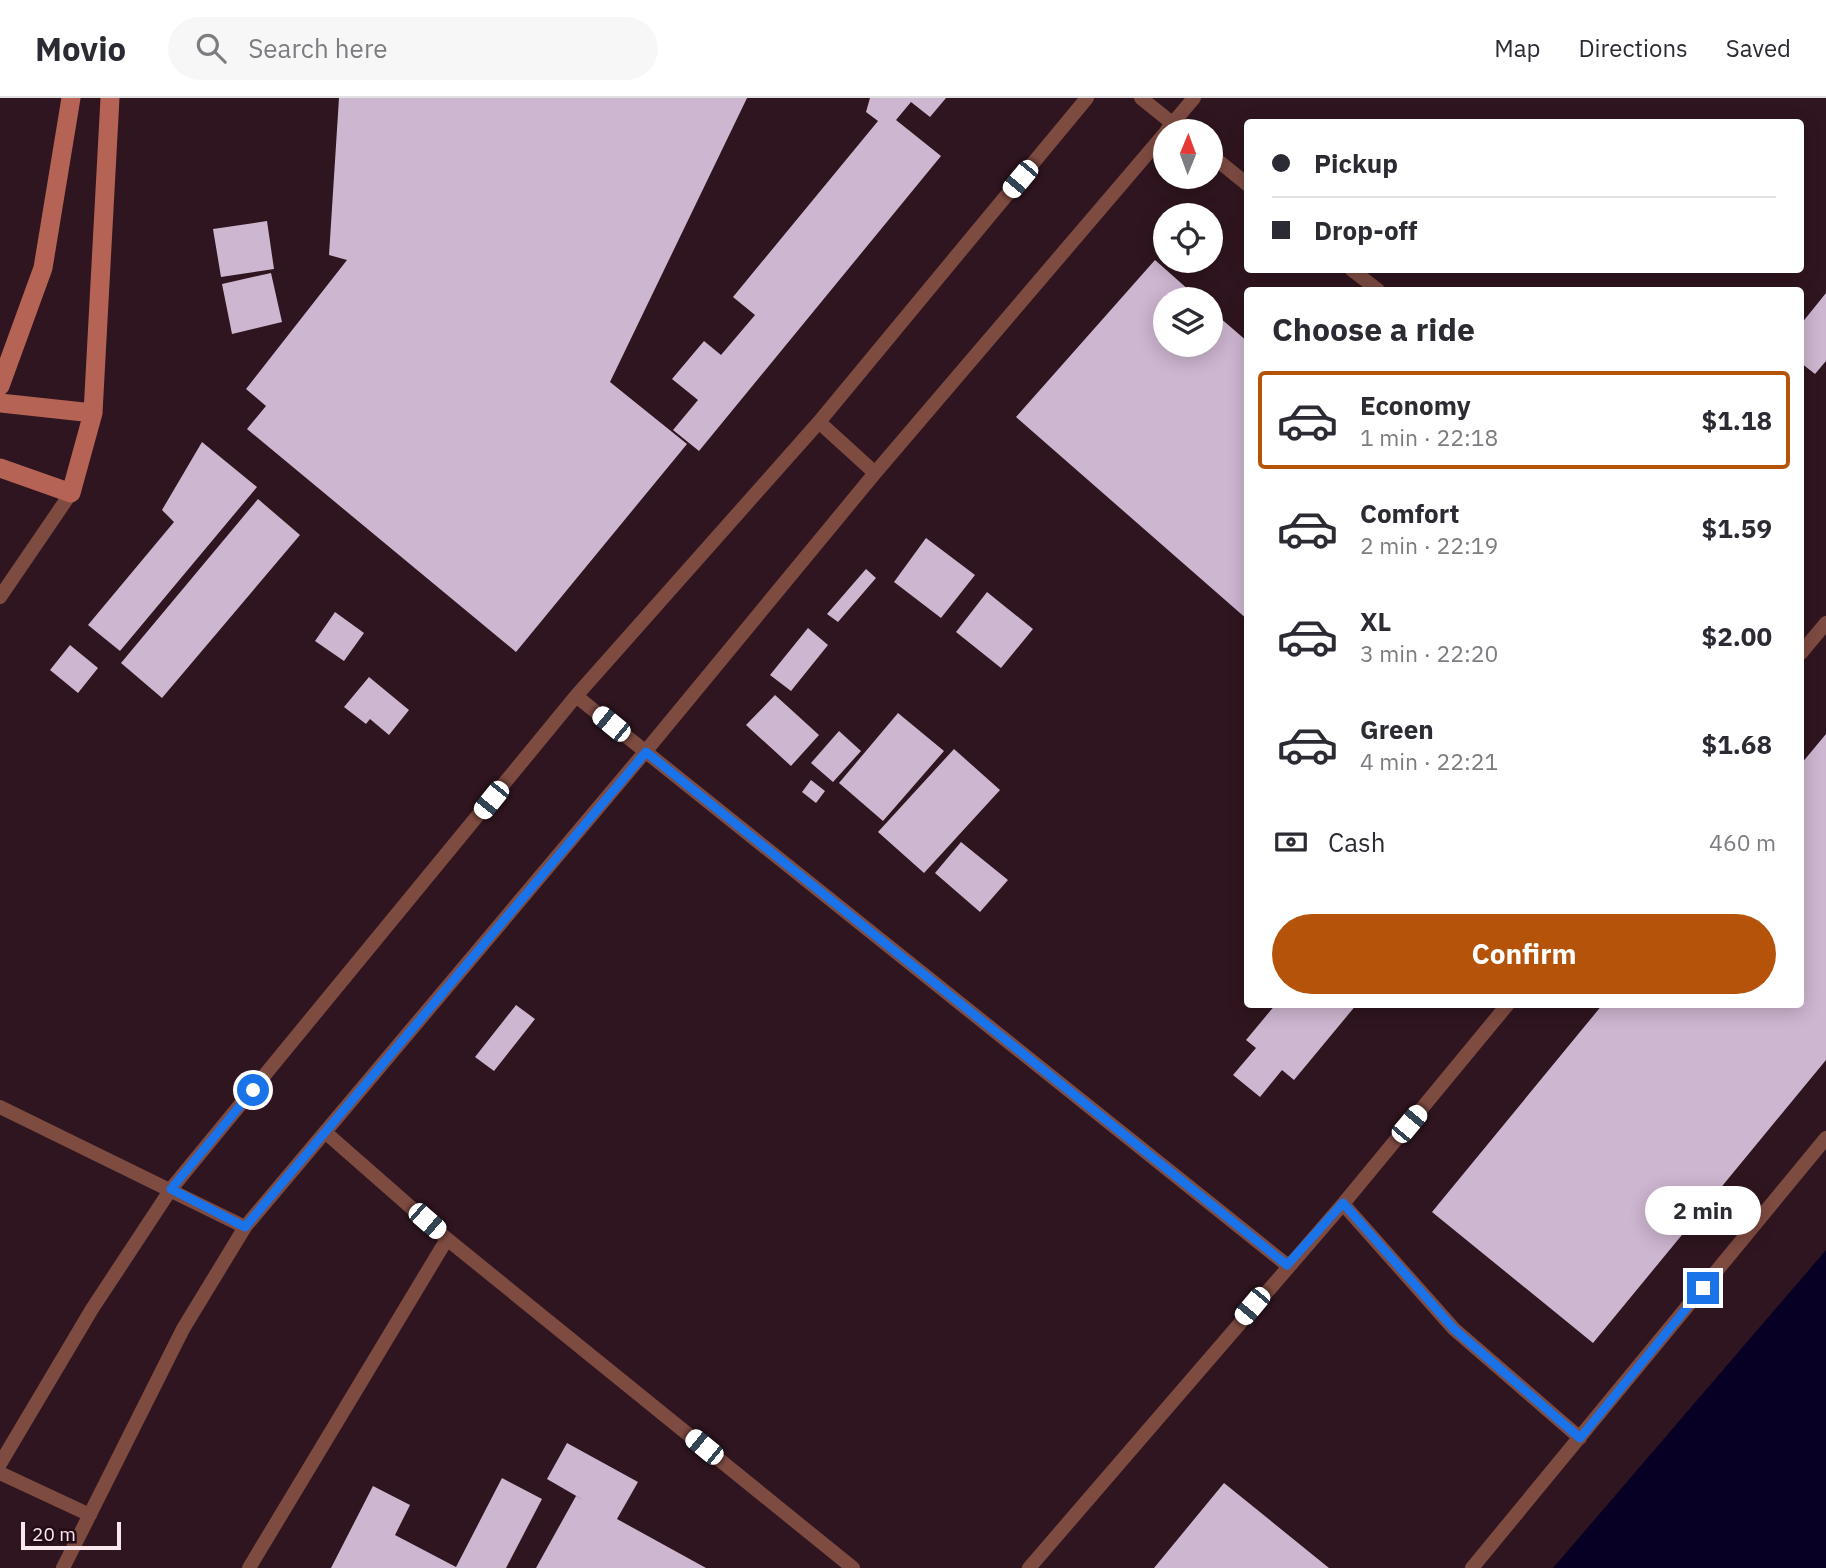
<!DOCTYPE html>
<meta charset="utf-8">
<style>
body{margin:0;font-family:"IBM Plex Sans",sans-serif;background:#f7f7f7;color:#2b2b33;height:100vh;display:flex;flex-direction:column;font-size:26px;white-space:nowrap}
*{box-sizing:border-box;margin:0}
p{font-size:23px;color:#7c7c81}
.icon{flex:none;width:38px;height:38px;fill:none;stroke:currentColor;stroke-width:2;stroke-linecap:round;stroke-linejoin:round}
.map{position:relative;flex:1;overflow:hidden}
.drawer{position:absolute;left:1244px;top:189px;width:560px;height:721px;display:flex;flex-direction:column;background:#fff;border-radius:7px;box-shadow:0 4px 18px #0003}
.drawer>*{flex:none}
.banner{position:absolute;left:1244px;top:21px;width:560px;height:154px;border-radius:7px;box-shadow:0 4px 18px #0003;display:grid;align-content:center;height:154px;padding:0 28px;background:#fff}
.needle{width:46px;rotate:1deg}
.controls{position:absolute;left:1153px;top:21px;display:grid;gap:14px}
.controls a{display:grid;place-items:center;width:70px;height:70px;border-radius:50%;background:#fff;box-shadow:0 4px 18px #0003;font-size:35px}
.scale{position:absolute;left:21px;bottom:18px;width:100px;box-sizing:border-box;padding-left:7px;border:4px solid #fbe8ee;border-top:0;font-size:19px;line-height:24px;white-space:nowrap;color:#fbe8ee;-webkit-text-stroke:5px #240c16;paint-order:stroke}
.end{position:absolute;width:32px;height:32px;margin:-16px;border:9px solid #1a73e8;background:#fff;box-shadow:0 0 0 4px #fff}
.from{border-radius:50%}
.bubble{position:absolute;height:49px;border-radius:24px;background:#fff;box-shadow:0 4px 18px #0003;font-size:23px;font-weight:700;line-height:49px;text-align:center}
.car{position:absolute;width:21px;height:42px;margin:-21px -10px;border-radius:9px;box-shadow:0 0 5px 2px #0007;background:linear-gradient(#fff 24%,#345 0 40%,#fff 0 76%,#345 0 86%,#fff 0)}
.banner b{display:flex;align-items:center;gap:24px;height:66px;font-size:26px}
.banner b+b{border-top:2px solid #e1e1e2}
.banner i{width:18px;height:18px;background:#2b2b33}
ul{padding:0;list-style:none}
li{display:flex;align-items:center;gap:21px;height:98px;margin:0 14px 10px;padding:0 14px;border:4px solid transparent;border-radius:7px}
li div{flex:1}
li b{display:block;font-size:26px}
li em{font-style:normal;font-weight:700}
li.on{border-color:#b45309}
li>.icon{width:63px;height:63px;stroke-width:1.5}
h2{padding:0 28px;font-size:32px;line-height:84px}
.pay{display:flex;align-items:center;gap:18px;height:77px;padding:0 28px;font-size:26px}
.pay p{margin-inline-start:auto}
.button{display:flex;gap:14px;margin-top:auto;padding:14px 28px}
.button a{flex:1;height:80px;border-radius:42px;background:#b45309;color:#fff;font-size:28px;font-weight:700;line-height:80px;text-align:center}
header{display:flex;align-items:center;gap:42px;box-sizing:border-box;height:98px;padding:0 35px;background:#fff;border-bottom:2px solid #e1e1e2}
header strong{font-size:33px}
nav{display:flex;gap:38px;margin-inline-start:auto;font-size:24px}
.search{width:490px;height:63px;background:#f7f7f7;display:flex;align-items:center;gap:18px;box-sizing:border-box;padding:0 24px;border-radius:38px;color:#7c7c81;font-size:26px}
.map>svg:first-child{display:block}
.water{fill:#080024}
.building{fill:#cdb6d0}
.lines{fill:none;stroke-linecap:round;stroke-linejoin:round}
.service{stroke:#7e4b41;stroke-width:14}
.secondary{stroke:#b46354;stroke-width:19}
.route{stroke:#1a73e8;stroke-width:9}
</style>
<header>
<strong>Movio</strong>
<div class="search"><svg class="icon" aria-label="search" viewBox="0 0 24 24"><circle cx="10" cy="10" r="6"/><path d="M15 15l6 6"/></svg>Search here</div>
<nav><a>Map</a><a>Directions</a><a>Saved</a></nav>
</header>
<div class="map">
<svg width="1826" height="1470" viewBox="0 0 1826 1470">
<rect width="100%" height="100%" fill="#2f151f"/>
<path class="water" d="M1826,1152V1470H1553Z"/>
<path class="building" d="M339,0H747L610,284L687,346L516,554L247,331L266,308L246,291L347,162L329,157Z
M870,0H946L930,19L911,4L896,22L941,58L699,353L673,332L698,302L672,281L704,243L721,257L755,217L733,199L878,23L866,14Z
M267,123L274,171L221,179L213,131Z
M1155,162L1199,201H1166V247H1211V212L1248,244V522L1016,319Z
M271,175L282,224L232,236L222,186Z
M1826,195V263L1815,276L1801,265V226Z
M202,344L257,389L120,553L88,527L174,424L162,412Z
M258,401L300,437L162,600L121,565Z
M926,440L975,477L941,520L894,484Z
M866,471L876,480L838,524L827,516Z
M987,494L1033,531L1001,570L956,534Z
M335,514L364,535L344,563L315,543Z
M808,530L828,547L791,593L770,577Z
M70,547L98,570L78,595L50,572Z
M369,579L409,612L389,637L370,621L366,626L344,609Z
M775,597L819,637L791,668L746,627Z
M898,615L944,653L883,723L839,685Z
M839,633L861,653L833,684L811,665Z
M1826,636V962L1593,1245L1432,1114L1603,906H1801V666Z
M954,651L1000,692L924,775L878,734Z
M811,682L825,693L816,705L802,694Z
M961,744L1008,782L980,814L935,775Z
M1276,906H1357L1294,982L1282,972L1260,999L1233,977L1256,950L1246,942Z
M516,907L535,921L494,973L475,959Z
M567,1345L638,1384L617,1421L706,1470H536L576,1398L585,1403L547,1381Z
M502,1380L542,1401L506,1470H331L373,1388L410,1407L395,1437L456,1469Z
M1224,1385L1329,1470H1154Z"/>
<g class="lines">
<path class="service" d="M1141,0L1182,33
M1167,32L1194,0
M1211,57L1248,87
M1352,172L1378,192
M819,324L875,375
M0,499L71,395
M1801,555L1826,525
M576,598L1287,1167
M0,1009L245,1129
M325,1034L447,1141L853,1470
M1343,1106L1454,1231L1580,1340
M0,1366L92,1211L171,1091L576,598L819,324L1087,0
M0,1375L90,1417
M63,1470L183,1231L245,1129L645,654L875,375L1166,34
M249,1470L447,1141
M1029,1470L1343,1106L1508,906
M1472,1470L1826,1040"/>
<path class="secondary" d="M0,288L43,170L71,0
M0,305L93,315
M0,370L71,395L93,315L110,0"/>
</g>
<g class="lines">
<path class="route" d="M253,992L171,1091L245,1129L646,654L1287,1167L1343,1105L1454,1231L1580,1340L1703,1190"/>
</g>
</svg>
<div class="controls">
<a><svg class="needle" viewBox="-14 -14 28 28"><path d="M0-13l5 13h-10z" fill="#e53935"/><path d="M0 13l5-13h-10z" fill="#7c7c81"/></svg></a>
<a><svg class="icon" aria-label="locate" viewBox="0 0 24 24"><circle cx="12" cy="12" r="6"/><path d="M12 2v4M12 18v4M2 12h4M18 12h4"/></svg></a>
<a><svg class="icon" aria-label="layers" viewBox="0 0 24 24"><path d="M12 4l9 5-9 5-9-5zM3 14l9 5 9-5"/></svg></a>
</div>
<div class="scale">20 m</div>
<i class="end from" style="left:253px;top:992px"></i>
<i class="end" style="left:1703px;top:1190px"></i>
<div class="bubble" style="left:1645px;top:1088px;width:116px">2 min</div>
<i class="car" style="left:1020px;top:81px;rotate:220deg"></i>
<i class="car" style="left:611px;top:626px;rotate:309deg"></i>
<i class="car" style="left:491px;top:702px;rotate:219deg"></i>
<i class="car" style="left:1409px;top:1026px;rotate:40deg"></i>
<i class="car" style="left:427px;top:1123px;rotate:131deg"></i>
<i class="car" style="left:1252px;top:1208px;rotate:220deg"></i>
<i class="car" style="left:704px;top:1349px;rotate:309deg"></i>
<div class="banner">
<b><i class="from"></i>Pickup</b>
<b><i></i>Drop-off</b>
</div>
<section class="drawer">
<h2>Choose a ride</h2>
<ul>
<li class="on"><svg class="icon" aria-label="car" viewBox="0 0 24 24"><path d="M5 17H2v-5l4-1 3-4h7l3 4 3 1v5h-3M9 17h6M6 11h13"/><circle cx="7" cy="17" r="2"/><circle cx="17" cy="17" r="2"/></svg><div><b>Economy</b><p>1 min · 22:18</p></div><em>$1.18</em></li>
<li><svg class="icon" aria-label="car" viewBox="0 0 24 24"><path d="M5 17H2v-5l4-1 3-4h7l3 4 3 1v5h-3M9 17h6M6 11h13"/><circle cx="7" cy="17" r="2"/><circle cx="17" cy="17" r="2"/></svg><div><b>Comfort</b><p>2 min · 22:19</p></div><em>$1.59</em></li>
<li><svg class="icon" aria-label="car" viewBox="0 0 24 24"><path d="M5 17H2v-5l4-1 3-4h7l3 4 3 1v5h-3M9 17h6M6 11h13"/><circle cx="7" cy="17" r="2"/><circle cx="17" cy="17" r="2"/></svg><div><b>XL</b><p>3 min · 22:20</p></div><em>$2.00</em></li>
<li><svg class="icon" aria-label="car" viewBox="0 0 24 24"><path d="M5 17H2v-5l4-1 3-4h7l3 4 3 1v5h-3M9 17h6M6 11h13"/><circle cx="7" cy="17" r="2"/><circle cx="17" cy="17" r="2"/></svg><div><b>Green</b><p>4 min · 22:21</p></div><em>$1.68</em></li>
</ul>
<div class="pay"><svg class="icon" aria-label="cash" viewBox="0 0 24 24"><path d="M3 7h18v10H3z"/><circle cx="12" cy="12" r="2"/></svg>Cash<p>460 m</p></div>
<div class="button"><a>Confirm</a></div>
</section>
</div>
